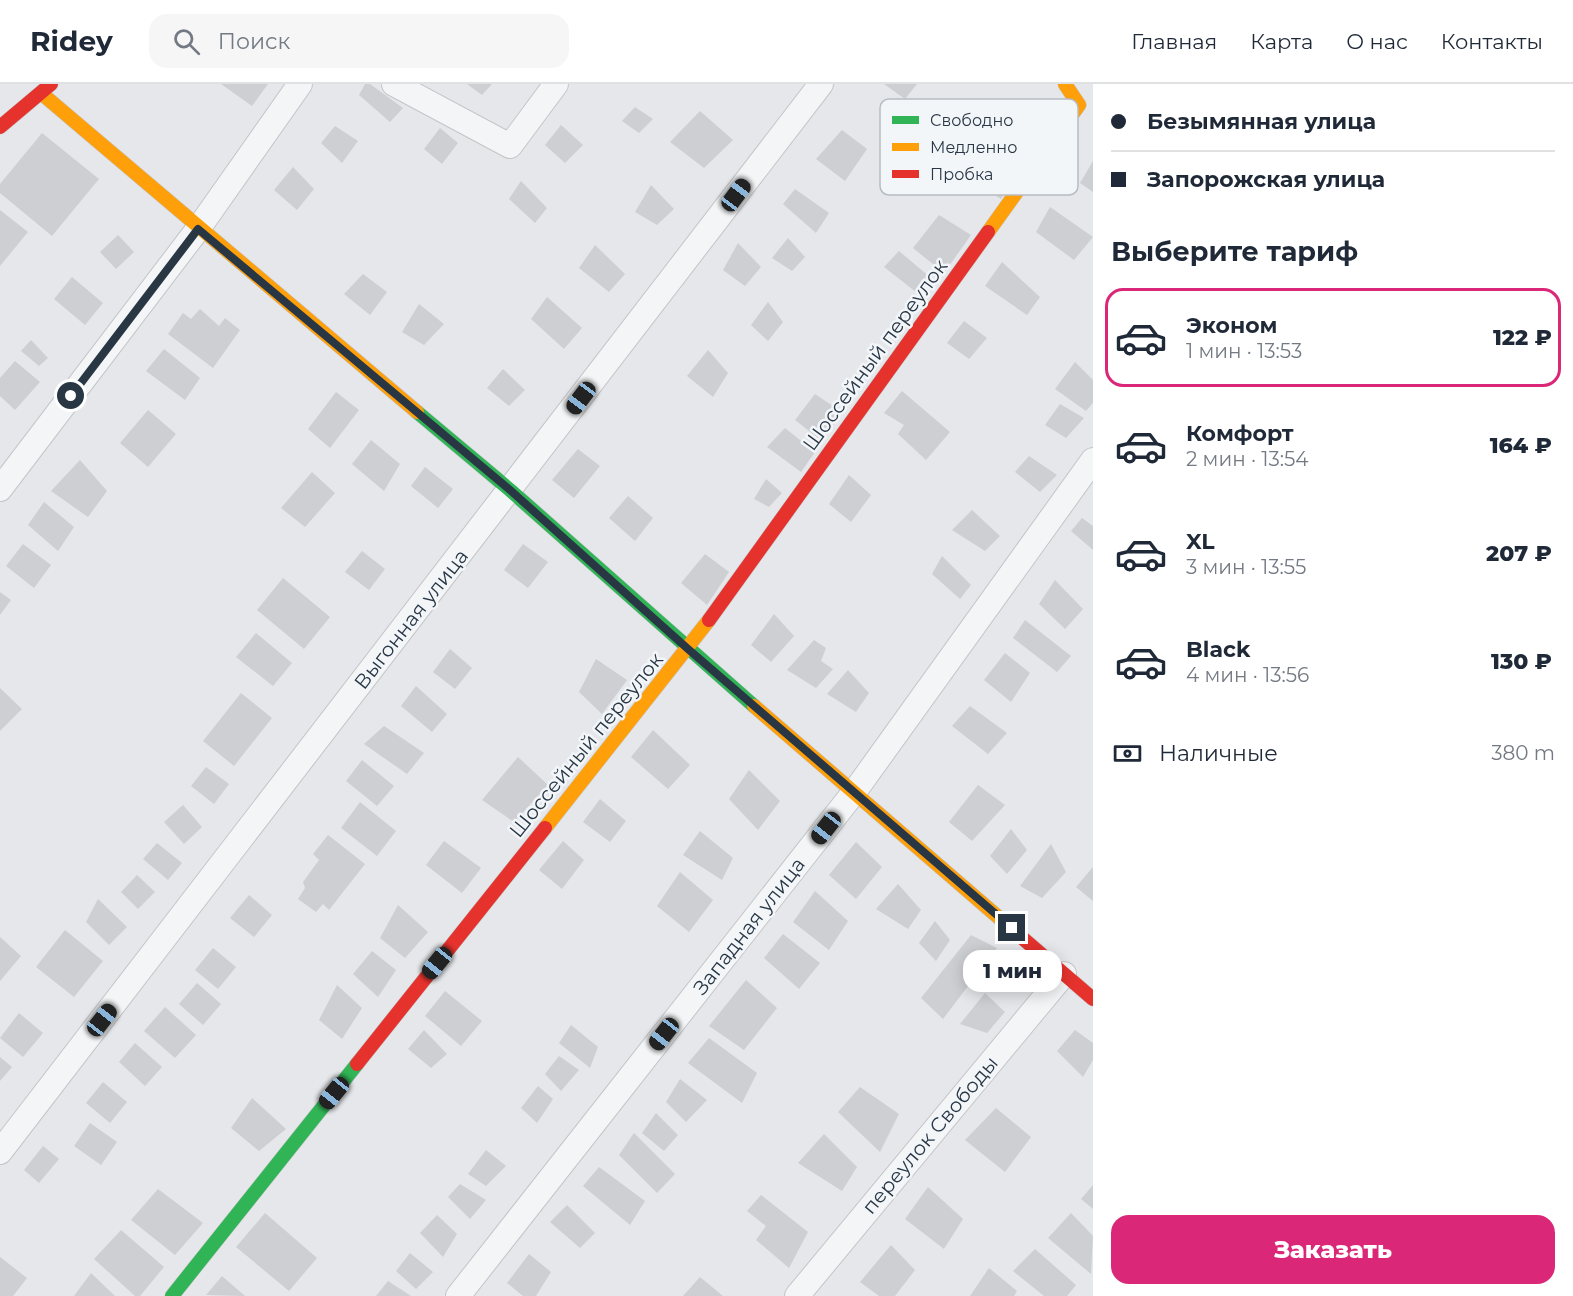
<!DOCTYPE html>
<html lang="ru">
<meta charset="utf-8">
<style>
body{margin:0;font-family:Montserrat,sans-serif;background:#f6f6f7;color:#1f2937;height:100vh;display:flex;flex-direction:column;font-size:22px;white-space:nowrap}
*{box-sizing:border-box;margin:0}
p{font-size:20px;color:#747a83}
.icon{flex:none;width:33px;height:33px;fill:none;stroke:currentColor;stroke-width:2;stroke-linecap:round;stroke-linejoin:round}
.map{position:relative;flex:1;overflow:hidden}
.drawer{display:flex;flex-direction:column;background:#fff;width:480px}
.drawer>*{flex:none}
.top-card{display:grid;align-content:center;height:132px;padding:0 18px;background:#fff}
.end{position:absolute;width:27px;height:27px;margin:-14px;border:8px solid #293745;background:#fff;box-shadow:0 0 0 3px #fff}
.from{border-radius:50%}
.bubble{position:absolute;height:42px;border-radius:18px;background:#fff;box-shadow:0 3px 15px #0003;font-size:20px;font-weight:800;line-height:42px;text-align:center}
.car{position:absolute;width:18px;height:36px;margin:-18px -9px;border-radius:8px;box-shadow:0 0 4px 2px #0007;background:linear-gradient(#222 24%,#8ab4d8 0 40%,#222 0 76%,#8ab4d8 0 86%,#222 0)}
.top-card b{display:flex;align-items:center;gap:21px;height:57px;font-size:22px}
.top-card b+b{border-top:2px solid #e0e1e3}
.top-card i{width:15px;height:15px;background:#1f2937}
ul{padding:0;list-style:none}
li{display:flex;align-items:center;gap:18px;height:99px;margin:0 12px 9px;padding:0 6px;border:3px solid transparent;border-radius:18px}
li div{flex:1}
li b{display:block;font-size:22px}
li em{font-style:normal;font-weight:800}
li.active{border-color:#db2777}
li>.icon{width:54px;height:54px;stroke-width:1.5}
h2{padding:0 18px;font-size:27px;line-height:72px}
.pay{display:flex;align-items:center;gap:15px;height:66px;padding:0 18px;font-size:22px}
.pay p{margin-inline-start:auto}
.action{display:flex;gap:12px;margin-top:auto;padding:12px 18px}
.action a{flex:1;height:69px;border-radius:18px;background:#db2777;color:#fff;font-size:24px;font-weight:800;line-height:69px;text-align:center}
header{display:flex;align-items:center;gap:36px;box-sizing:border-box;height:84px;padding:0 30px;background:#fff;border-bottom:2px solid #e0e1e3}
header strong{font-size:28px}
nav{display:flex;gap:33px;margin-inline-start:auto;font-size:21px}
.search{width:420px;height:54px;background:#f6f6f7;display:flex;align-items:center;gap:15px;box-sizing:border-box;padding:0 21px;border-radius:18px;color:#747a83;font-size:22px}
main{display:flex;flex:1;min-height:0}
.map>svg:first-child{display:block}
.building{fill:#cdcfd2}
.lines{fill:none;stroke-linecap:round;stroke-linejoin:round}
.street-casing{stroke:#c3c5c8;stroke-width:26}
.fast-casing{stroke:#c3c5c8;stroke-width:15}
.slow-casing{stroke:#c3c5c8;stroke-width:15}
.jam-casing{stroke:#c3c5c8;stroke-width:15}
.street{stroke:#f4f5f6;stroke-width:24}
.fast{stroke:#30b455;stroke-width:14}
.slow{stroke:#ff9f0a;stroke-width:14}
.jam{stroke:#e5322d;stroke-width:14}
.route{stroke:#293745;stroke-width:8}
.labels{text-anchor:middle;stroke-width:5;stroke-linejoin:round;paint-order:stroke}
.street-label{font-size:20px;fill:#293745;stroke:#f3f6f9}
.key{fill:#f3f6f9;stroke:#b6bdc3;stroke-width:1.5}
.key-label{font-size:16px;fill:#293745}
</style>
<header>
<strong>Ridey</strong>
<div class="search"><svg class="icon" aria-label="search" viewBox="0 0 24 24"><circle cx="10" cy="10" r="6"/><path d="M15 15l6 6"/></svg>Поиск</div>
<nav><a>Главная</a><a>Карта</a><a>О нас</a><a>Контакты</a></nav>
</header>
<main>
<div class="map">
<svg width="1093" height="1212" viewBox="0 0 1093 1212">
<rect width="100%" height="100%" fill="#e5e7ea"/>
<path class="building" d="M221,0H268L252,22Z
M365,0H370L403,24L390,38L359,11Z
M467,0H492L482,11Z
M884,0H917L905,15Z
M635,23L653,35L639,49L622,37Z
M700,27L733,56L704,84L670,58Z
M561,41L583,61L565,79L545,61Z
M335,42L358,57L342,79L321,59Z
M440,44L458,59L442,80L424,65Z
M842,46L867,65L845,97L816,75Z
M42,49L99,95L52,152L0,109V100Z
M980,75L1015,93L1001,115L966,92Z
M1093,77V108L1080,99Z
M293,83L314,105L297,126L274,106Z
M521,97L547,124L535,139L509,115Z
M651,101L674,125L657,141L635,128Z
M795,105L829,129L816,149L783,120Z
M1050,123L1093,153L1074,176L1036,148Z
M0,126L28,148L0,182Z
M939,131L971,151L944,189L913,164Z
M118,151L134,168L116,185L100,168Z
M788,154L805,173L792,187L772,174Z
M738,159L761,183L745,202L723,186Z
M595,161L625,190L609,208L579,184Z
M899,167L931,194L916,208L884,183Z
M1002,178L1040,213L1027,231L985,202Z
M363,190L387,208L370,231L344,210Z
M72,193L103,219L85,241L54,215Z
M547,213L582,244L564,265L531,235Z
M768,218L783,238L768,257L751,241Z
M419,220L444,240L424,261L402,248Z
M200,225L219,242L225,234L240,246L213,284L168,250L183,229L191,235Z
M964,237L987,254L969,275L947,259Z
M31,256L48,274L39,282L21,267Z
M164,265L200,294L185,316L146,287Z
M708,266L728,289L713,313L687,292Z
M15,277L40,298L15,326L0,312V294Z
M1075,278L1093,296V319L1086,327L1055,305Z
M503,285L525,306L509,322L487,304Z
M902,307L950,348L926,376L898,350L904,341L884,329Z
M336,308L359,326L330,364L308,345Z
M815,310L842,328L822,357L795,336Z
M1060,320L1084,334L1066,354L1045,341Z
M148,326L176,350L148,383L120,359Z
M785,344L815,368L801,388L767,363Z
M371,356L400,380L384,407L352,380Z
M578,365L600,382L574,414L552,396Z
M1029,372L1057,391L1040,408L1015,388Z
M80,376L107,407L88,433L51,407Z
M425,383L453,405L438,424L411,402Z
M312,388L335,409L305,443L281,424Z
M849,391L871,411L851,438L829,420Z
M766,395L782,409L769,423L754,415Z
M628,412L653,434L635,457L609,434Z
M44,418L74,443L58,467L28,441Z
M972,426L1000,452L985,467L952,446Z
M1082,434L1093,442V466L1071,447Z
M23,460L51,481L34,504L6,482Z
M523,460L548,478L528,504L504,486Z
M362,467L385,485L369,506L345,488Z
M705,470L729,488L707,521L681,499Z
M942,472L971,501L960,515L932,490Z
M283,494L330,533L304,565L257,526Z
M1055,496L1083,525L1065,545L1039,520Z
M0,508L11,516L0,531Z
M774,530L794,552L771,578L751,561Z
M1025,536L1071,572L1057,588L1013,554Z
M256,549L292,579L273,602L236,573Z
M814,556L826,564L821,577L833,585L816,604L787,586Z
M450,565L472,584L455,605L433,588Z
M1005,569L1030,589L1011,618L984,596Z
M596,575L627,596L602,630L579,608Z
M848,586L869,609L856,628L827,610Z
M416,602L447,630L432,648L401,622Z
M0,604L22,625L0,647Z
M241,609L272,634L234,682L203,657Z
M970,622L1007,649L988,670L952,642Z
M384,642L424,669L407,690L364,660Z
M653,646L690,681L668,705L631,673Z
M518,673L548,701L514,738L482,716Z
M362,676L394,702L377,722L346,697Z
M206,683L229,700L214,720L191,702Z
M749,686L780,717L758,746L729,715Z
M978,701L1005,721L972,757L949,738Z
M600,715L626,737L610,758L583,738Z
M360,718L396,747L377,772L341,744Z
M183,721L202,743L184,760L164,738Z
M1011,745L1027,766L1007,790L990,772Z
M700,747L733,774L722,796L683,771Z
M328,751L365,780L329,826L323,820L316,828L298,815L305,804L303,798L319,776L313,770Z
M444,757L481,784L462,809L426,781Z
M563,757L584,776L562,805L539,786Z
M856,758L882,783L856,815L829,791Z
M157,759L182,779L168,796L143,775Z
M1051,760L1066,788L1042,814L1020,802Z
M1093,783V817L1076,803Z
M680,788L713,816L689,848L657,822Z
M137,791L155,808L138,825L121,808Z
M898,800L921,826L908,845L876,825Z
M815,807L848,837L829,866L793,838Z
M249,811L272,831L254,853L230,834Z
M98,815L127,843L109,861L86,838Z
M398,821L428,848L405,874L380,854Z
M935,837L950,856L936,877L919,859Z
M65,846L103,877L74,913L36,883Z
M783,850L820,879L799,905L764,874Z
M971,851L997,864L943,935L921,914Z
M0,853L21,872L0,897Z
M213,864L236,883L218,905L195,886Z
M372,867L396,886L378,913L353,890Z
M746,896L777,924L744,966L709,942Z
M197,899L221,920L203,941L179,920Z
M337,901L362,924L342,955L319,936Z
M445,907L482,937L461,962L425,932Z
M985,909L1005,928L987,949L960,940Z
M165,923L196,951L175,974L144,947Z
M19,929L43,949L23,973L0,954Z
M571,941L598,963L590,984L559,959Z
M424,946L447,970L431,984L408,965Z
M1075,946L1093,959V976L1083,993L1057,967Z
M709,954L757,989L742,1019L688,979Z
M135,959L162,983L145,1002L119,978Z
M559,972L579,986L561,1007L545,990Z
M0,973L12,983L0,997Z
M680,995L707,1016L686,1038L666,1018Z
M103,998L127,1018L110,1039L86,1019Z
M538,1002L553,1015L537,1039L521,1024Z
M860,1003L899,1030L880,1068L838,1028Z
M252,1014L286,1045L259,1067L231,1044Z
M996,1024L1031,1053L1005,1088L965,1056Z
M656,1029L678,1051L664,1067L642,1049Z
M90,1039L117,1058L101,1081L74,1062Z
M634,1049L675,1090L657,1109L619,1071Z
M824,1050L857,1083L842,1107L798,1079Z
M43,1062L59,1075L39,1099L24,1086Z
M486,1066L506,1082L486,1102L468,1090Z
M599,1083L645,1117L630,1141L583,1102Z
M460,1100L486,1116L470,1135L448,1113Z
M1093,1101V1125L1081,1115Z
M928,1103L963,1135L944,1165L905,1135Z
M158,1105L203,1139L175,1171L131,1136Z
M761,1111L808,1148L789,1184L756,1156L766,1142L747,1127Z
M567,1121L595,1149L580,1164L550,1138Z
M265,1129L317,1174L289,1207L236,1163Z
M1071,1129L1093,1152L1091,1190L1048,1154Z
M437,1131L457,1150L443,1173L420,1149Z
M121,1146L164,1183L140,1212H135L94,1175Z
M891,1161L915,1186L895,1212H879L860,1198Z
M1035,1165L1076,1201L1067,1212H1044L1013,1187Z
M410,1169L433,1188L416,1205L396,1187Z
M529,1170L551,1188L536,1212H523L507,1199Z
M0,1173L27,1194L13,1212H0Z
M989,1184L1017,1207L1014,1212H970Z
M91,1189L115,1212H74Z
M222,1192L245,1212L206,1211Z
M700,1193L723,1212H683Z
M388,1197L411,1212H376Z"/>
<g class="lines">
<defs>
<path id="street" d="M394,0L510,62L556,0
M0,405L198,145L300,0
M0,1068L821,0
M458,1212L855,707L1093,376
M797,1212L1064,890"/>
<path id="fast" d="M417,328L510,406L754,622
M172,1212L357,980"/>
<path id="slow" d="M41,9L417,328
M988,148L1079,21L1065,0
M754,622L1012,845
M545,744L709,536"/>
<path id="jam" d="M0,43L51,0
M709,536L988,148
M1012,845L1093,915
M357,980L545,744"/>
</defs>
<use href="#street" class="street-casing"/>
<use href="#fast" class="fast-casing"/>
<use href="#slow" class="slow-casing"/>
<use href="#jam" class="jam-casing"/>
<use href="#street" class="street"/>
<use href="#fast" class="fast"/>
<use href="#slow" class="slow"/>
<use href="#jam" class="jam"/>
</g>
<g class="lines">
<path class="route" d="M71,312L198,145L510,406L688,565L1012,844"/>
</g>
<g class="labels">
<g class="street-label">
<text transform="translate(875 271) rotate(-54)" y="7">Шоссейный переулок</text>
<text transform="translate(411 535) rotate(-52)" y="7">Выгонная улица</text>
<text transform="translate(586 661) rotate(-51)" y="7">Шоссейный переулок</text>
<text transform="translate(749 842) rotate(-52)" y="7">Западная улица</text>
<text transform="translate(930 1051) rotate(-50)" y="7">переулок Свободы</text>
</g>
</g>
<rect x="880" y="15" width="198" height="96" rx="9" class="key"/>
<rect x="892" y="32" width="27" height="8" fill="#30b455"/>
<rect x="892" y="59" width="27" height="8" fill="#ff9f0a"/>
<rect x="892" y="86" width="27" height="8" fill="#e5322d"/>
<g class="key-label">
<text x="930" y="42">Свободно</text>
<text x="930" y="69">Медленно</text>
<text x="930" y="96">Пробка</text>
</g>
</svg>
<i class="end from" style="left:71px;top:312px"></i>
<i class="end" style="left:1012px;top:844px"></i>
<div class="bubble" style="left:963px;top:866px;width:99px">1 мин</div>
<i class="car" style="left:736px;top:111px;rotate:37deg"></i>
<i class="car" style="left:581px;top:314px;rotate:217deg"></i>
<i class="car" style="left:826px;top:744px;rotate:218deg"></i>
<i class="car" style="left:437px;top:879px;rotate:219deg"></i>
<i class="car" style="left:102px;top:936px;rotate:38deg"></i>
<i class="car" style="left:664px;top:950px;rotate:218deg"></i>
<i class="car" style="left:334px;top:1009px;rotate:219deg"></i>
</div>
<section class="drawer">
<div class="top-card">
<b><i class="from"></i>Безымянная улица</b>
<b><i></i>Запорожская улица</b>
</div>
<h2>Выберите тариф</h2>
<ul>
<li class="active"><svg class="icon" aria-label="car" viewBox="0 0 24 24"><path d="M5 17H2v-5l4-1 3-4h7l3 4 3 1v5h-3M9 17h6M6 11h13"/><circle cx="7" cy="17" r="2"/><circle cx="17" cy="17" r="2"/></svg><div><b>Эконом</b><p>1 мин · 13:53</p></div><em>122 ₽</em></li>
<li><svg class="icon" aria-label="car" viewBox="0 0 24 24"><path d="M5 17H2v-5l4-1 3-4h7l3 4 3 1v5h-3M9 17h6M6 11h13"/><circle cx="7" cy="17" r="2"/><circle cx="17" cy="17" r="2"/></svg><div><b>Комфорт</b><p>2 мин · 13:54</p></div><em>164 ₽</em></li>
<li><svg class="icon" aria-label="car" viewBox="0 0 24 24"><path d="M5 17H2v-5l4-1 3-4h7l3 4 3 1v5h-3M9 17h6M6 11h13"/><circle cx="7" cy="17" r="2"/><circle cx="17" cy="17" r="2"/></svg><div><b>XL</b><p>3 мин · 13:55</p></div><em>207 ₽</em></li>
<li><svg class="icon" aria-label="car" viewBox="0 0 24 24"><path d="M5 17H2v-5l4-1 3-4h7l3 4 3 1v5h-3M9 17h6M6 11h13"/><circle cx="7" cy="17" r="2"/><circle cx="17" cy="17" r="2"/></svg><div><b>Black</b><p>4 мин · 13:56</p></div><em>130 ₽</em></li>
</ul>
<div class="pay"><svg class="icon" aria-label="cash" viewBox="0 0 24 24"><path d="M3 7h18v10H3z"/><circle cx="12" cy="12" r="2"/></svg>Наличные<p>380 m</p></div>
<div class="action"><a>Заказать</a></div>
</section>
</main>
